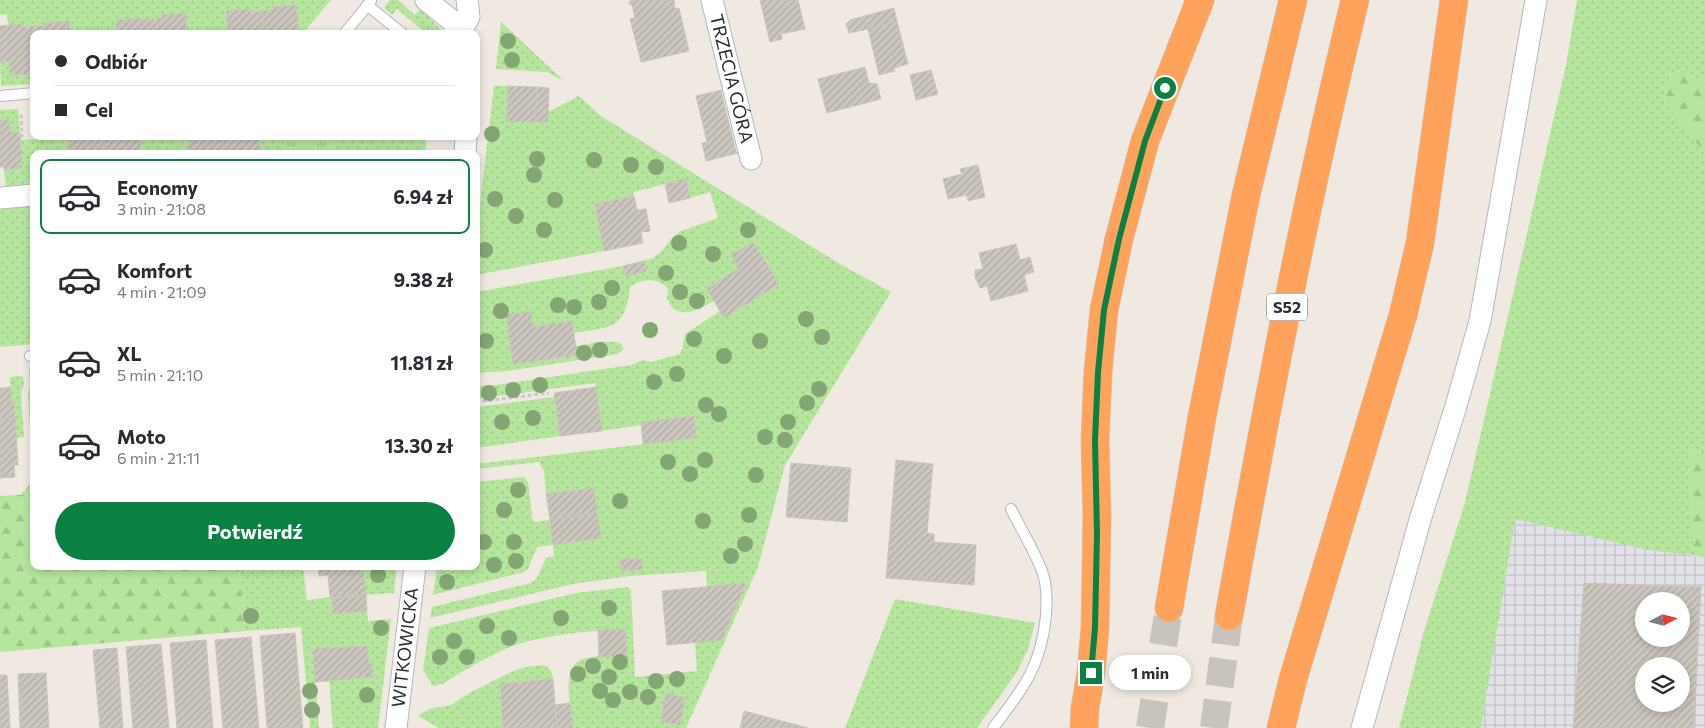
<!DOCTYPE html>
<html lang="pl">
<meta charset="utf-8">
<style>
body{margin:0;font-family:Commissioner,sans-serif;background:#f2f2f3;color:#2b2b33;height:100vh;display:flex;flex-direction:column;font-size:19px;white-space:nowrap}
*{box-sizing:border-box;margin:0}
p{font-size:16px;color:#7c7c81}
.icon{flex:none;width:28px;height:28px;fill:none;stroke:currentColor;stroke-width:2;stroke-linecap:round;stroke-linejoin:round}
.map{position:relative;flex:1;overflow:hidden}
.drawer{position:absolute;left:30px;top:150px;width:450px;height:420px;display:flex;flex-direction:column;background:#fff;border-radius:10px;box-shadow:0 2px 8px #0003}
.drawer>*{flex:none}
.top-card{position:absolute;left:30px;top:30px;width:450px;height:110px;border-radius:10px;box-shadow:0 2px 8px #0003;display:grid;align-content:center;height:110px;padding:0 25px;background:#fff}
.needle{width:32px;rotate:83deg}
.controls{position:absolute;left:1635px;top:592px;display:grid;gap:10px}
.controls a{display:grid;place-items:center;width:55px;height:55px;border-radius:50%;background:#fff;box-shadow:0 2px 8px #0003;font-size:25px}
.end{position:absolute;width:22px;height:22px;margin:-11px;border:6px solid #0b8043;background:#fff;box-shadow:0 0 0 2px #fff}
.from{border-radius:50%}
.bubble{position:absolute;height:35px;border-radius:18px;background:#fff;box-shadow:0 2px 8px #0003;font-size:16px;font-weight:700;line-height:35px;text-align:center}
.top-card b{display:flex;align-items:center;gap:18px;height:48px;font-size:19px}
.top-card b+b{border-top:1px solid #e1e1e2}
.top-card i{width:12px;height:12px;background:#2b2b33}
ul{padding:9px 0 0;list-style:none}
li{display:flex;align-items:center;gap:15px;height:75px;margin:0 10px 8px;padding:0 15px;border:2px solid transparent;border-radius:10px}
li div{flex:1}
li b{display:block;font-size:19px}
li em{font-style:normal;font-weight:700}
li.on{border-color:#0b8043}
li>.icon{width:45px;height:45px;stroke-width:1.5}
.primary-button{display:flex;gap:10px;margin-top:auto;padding:10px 25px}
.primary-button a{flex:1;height:58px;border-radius:30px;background:#0b8043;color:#fff;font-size:20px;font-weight:700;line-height:58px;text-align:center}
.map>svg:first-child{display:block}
.industrial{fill:url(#industrial-grid);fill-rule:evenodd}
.grass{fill:url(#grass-dots)}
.forest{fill:url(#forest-firs)}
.park{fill:url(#park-tufts)}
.building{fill:url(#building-hatch);stroke:#cbc5ba;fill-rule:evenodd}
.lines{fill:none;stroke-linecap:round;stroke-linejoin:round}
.motorway-tunnel{stroke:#c8c4bd;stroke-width:28;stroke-dasharray:28 14;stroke-linecap:butt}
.service-casing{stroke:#b4b7c1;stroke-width:12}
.minor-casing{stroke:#b4b7c1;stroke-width:23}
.motorway-casing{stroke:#c9c9c9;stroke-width:29}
.path{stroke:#c9c9c9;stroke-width:3;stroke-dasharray:4 2.5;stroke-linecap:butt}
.service{stroke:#fff;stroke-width:10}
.minor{stroke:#fff;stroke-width:21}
.motorway{stroke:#ffa35c;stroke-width:28}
.tree{fill:#84a574}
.route{stroke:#0b8043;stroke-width:6}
.labels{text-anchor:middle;stroke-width:5;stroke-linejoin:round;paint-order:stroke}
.shield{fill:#fff;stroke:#6d6d6d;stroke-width:1}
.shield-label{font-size:16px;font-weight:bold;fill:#2e2e2e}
.street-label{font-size:18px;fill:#2e2e2e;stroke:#fff}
</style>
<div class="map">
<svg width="1705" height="728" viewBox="0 0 1705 728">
<defs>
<pattern id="industrial-grid" width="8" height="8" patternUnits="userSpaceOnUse" patternTransform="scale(1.25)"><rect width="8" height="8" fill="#e3e1e8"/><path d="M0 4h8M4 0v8" fill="none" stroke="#c3c1c7"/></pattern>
<pattern id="grass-dots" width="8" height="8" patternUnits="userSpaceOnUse" patternTransform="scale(1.25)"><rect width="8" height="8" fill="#b6e59e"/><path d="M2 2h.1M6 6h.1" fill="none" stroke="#9dc588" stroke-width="1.8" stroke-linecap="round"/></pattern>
<pattern id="forest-firs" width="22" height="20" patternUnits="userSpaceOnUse" patternTransform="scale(1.25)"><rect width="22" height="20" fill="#b6e59e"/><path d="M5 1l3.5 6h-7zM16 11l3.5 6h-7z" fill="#9dc588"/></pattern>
<pattern id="park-tufts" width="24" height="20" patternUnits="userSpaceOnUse" patternTransform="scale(1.25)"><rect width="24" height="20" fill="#b6e59e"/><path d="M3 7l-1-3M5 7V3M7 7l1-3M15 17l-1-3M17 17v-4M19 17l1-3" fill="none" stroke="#9dc588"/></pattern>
<pattern id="building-hatch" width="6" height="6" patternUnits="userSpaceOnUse" patternTransform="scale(1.25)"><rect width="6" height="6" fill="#cbc7bf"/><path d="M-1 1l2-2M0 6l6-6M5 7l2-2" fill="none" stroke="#afaba4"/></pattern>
</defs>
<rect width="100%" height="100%" fill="#efe9e1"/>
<path class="industrial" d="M1515,519L1705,558V728H1481ZM1644,601H1681V639H1644ZM1644,666H1681V704H1644Z"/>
<path class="grass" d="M0,0H331L303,33L299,34L296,5L273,7V10L250,12V10L226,12L228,34H187L186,14L162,15V18L140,20L139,18L116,20L117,34H70L69,21L44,23V26L23,27L8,25L7,14L0,15Z
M390,0H398L415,15L420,9L438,26L444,34H427L397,9L392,15L384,8Z
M1577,0H1705V81L1672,69L1664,100L1705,154V455L1688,447L1694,555L1648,550L1515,519L1481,728H1399L1423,634L1464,506L1566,65Z
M501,22L564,81L547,72L496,69Z
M9,61L10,75L34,74V84L1,86L0,62Z
M494,86H508L507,121L548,122V112L579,96L601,116L840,264L891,292L785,465L758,567L686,728H573C571,710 560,666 583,659C597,655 613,656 627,655L625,629C589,631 538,635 505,649C490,656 475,664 460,673C451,678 445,685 433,686L423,670L429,628L576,593L627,587L631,590L635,677L697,671L695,642L722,640L746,583L707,587L706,571L630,576L573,584L430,618L432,607L531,583L537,578L546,558L554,556L553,545L537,547L528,569L524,572L433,595L437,566H476V482L524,477L528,482L533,522L550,520L554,545L601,538L593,488L546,494L544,471L539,462L476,469V464L696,438L693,416L641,422V425L602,431L595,383L476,399V386L496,385L631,365L643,360L651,362L680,354L682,349L685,334L720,311L725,318L779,284L753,242L731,255L739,268L707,289L714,301C700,308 687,318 672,308L667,298L668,288C657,278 642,278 630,287C625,330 611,327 574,333L572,321L533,327L531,312L506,316L513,364L577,355L576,346C590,344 609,338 622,344L623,350L617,354L508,371L476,373V292L623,266L653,258L661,252L673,237L681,231L718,218L710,192L690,198L686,179L633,192L634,196L595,204L604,251L476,275V238Z
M18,109L20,133H11L9,120H0V110Z
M140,136H188L189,154H141Z
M259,136H283L284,154H260Z
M335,136H427L425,154H336Z
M68,137L69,154H34V187L6,189L4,170L22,168L20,140Z
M34,203V344L0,347V206Z
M29,367H34V494L21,495L33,480L28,393L30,386Z
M23,376L24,385L21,393L24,437L16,438L14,402H11L10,377Z
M554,397L560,436L476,448V407Z
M239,566H303L307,600L332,597L333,614L367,611L368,621L391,619L378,728H333L329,681L373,677L372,664H369L367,646L313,650L319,728H310L301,627L245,631Z
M363,566H397L394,593L366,595Z
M895,599L1035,623L1028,649L1017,672L977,728H845Z
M540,665C549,666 552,670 553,679L500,684L503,728H439L418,716L429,709L451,705L471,692L505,675L521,668Z"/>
<path class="forest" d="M1672,69L1705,81V154L1664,100Z
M1688,447L1705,455V558L1694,555Z
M34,494V566H239L245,631L0,652V496Z"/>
<path class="park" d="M283,136H335L336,154H284Z"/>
<path class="building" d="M631,0H674L675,9L679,8L689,51L641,62L630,19L635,18L632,4L630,5L629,2L631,1Z
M760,0H798L805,29L781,34L782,39L770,42Z
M296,5L299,34H264L262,11L273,10L272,7Z
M894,8L897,21L868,29L865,16Z
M250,9V12L262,11L264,34H228L226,11Z
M186,13L187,34H153L151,19L162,18V15Z
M865,16L868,29L849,33L846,24L850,20Z
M140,18V20L151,19L153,34H117L116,20Z
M69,21L70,34H35L34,26H44V23Z
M897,21L908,64L894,68L895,71L879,75L868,29Z
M23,24V27L34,26V74L10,75L9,61L0,62V26Z
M865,67L869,83L877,84L881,99L827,113L818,79Z
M931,70L938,94L916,100L910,75Z
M508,86L537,87L535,122L506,121Z
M537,87L549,88L548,122H535Z
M722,90L721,91L736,152L738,153L706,161L702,143L707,142L696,96Z
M0,120H9L11,133H20L22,168L4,170V167H0Z
M68,136H104L105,154H69Z
M104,136H140L141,154H105Z
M188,136H223L224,152L189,154Z
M223,136H259L260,152L247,153V150L224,152Z
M978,165L985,197L968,201L967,195L948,199L943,179L962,174L960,169Z
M686,179L690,198L669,203L665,184Z
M634,196L637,210L646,209L650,231L641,232L643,243L604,251L595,204Z
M753,242L779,284L724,318L707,289L739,268L731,255Z
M1016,244L1020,260L1030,257L1034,272L1024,275L1028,291L991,301L987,286L980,288L975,277V270L983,269L979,253Z
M644,261L646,271L626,276L623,266Z
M531,312L533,327L572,321L577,355L513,364L506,315Z
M11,387V402H14L15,418L0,419V388Z
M596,387L602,431L560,436L554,393Z
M694,416L696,438L643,444L641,422Z
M15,418L17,448L0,449V419Z
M17,448L18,465H14L15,477L0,478V449Z
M896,460L933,464L927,533L934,534V542L976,545L974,585L886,578Z
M791,463L851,468L847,522L786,517Z
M594,488L597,513L550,520L546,494Z
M597,513L601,538L553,545L550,520Z
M620,559H642V570H621Z
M318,566H363L366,595L330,598L328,575L319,576Z
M746,583L722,640L667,645L662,591Z
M1584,583L1701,587L1694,728H1573ZM1644,601H1681V639H1644ZM1644,666H1681V704H1644Z
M366,595L367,611L333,614L332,597Z
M625,629L627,655L599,657L598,630Z
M295,633L303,728H267L260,636Z
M251,637L259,728H223L215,640Z
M206,640L213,728H177L170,643Z
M161,644L169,728H133L126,647Z
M367,646L369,664H372L374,677L315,682L313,649Z
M117,648L123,728H100L93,650Z
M46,673L49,728H20L18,674Z
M0,675H7L10,728H0Z
M553,679L557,728H503L500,684Z
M666,693L685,698L680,725L661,721Z
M570,703L573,728H557L555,705Z
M744,711L808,728H740Z"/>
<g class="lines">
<path class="motorway-tunnel" d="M1150,728L1169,608
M1214,728L1229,616"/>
<defs>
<path id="service" d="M367,5L403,34
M344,34L371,1
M0,96L34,93
M30,356H34
M993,728C1023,689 1041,667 1046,616C1047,602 1047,584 1042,571C1034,550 1021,529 1011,509"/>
<g id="minor">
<path d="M426,0L451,20L461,34"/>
<path id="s1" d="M712,0L751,159"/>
<path d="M460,32L469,17L467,0"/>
<path d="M465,154L466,136"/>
<path d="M0,198L34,195"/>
<path id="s2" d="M396,728L415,566"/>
<path d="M1362,728L1420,520L1456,406L1480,321L1536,0"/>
</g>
<path id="motorway" d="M1169,608L1202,417L1246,195L1293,0
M1229,616C1266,410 1305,204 1355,0
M1084,728L1085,708L1091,673L1095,628L1097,515L1095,440L1098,372L1104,310L1119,239L1145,141L1200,0
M1281,728L1293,679L1403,315L1420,243L1454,0"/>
</defs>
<use href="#service" class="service-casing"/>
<use href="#minor" class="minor-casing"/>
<use href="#motorway" class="motorway-casing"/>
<path class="path" d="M20,136H22L21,112
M476,402L549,393"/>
<use href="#service" class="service"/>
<use href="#minor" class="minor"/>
<use href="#motorway" class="motorway"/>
</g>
<g class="tree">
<circle cx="508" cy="41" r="8"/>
<circle cx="512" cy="60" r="8"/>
<circle cx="492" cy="134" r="8"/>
<circle cx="537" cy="159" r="8"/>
<circle cx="594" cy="160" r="8"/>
<circle cx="631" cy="165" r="8"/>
<circle cx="656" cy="167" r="8"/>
<circle cx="534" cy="175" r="8"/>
<circle cx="495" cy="199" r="8"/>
<circle cx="555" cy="200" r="8"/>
<circle cx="516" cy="216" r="8"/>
<circle cx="544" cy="230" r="8"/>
<circle cx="748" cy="230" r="8"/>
<circle cx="679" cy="243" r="8"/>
<circle cx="485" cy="250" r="8"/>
<circle cx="713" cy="254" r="8"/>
<circle cx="666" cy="273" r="8"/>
<circle cx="612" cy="288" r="8"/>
<circle cx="680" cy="292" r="8"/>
<circle cx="697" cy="301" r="8"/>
<circle cx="599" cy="302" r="8"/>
<circle cx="558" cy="305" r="8"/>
<circle cx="574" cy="307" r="8"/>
<circle cx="501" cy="311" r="8"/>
<circle cx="806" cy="319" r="8"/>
<circle cx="650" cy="330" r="8"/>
<circle cx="822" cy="337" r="8"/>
<circle cx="694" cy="339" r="8"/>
<circle cx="486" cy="341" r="8"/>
<circle cx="760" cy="341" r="8"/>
<circle cx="600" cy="350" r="8"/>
<circle cx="584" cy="353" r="8"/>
<circle cx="724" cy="356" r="8"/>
<circle cx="677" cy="374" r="8"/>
<circle cx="654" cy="382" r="8"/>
<circle cx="540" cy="385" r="8"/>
<circle cx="819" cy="389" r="8"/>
<circle cx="513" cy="390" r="8"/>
<circle cx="489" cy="393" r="8"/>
<circle cx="807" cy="403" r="8"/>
<circle cx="706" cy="405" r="8"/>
<circle cx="719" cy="414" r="8"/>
<circle cx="533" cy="418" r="8"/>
<circle cx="502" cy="422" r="8"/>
<circle cx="788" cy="422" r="8"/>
<circle cx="765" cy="437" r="8"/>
<circle cx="785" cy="440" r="8"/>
<circle cx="705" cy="460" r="8"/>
<circle cx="668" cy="462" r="8"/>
<circle cx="690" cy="474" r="8"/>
<circle cx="756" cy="475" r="8"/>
<circle cx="518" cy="490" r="8"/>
<circle cx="620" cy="501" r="8"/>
<circle cx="504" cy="510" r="8"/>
<circle cx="749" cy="515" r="8"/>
<circle cx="703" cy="521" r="8"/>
<circle cx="484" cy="542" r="8"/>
<circle cx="514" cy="542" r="8"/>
<circle cx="745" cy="544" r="8"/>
<circle cx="731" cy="556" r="8"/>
<circle cx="516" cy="561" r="8"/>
<circle cx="494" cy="565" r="8"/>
<circle cx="378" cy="575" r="8"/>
<circle cx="447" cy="582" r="8"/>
<circle cx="609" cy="608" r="8"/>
<circle cx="251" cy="616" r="8"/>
<circle cx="561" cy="618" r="8"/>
<circle cx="487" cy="626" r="8"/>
<circle cx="381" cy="628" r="8"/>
<circle cx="509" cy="638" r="8"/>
<circle cx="454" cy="641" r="8"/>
<circle cx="440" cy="657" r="8"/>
<circle cx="467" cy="657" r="8"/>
<circle cx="620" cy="662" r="8"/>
<circle cx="593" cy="666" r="8"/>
<circle cx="578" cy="674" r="8"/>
<circle cx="609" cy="677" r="8"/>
<circle cx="677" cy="679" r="8"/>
<circle cx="656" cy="681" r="8"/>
<circle cx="310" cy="691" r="8"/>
<circle cx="600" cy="691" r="8"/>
<circle cx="630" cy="692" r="8"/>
<circle cx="367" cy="695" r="8"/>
<circle cx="648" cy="697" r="8"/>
<circle cx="613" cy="700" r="8"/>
<circle cx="312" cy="710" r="8"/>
</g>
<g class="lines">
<path class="route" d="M1091,673L1095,628L1097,534L1095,440L1098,372L1104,310L1119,239L1145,141L1165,88"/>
</g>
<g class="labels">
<rect class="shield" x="1267" y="293.5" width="40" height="27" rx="4"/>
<g class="shield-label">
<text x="1287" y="313">S52</text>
</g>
<g class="street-label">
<text dy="6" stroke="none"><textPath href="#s1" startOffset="81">TRZECIA GÓRA</textPath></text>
<text dy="6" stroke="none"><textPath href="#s2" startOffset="81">WITKOWICKA</textPath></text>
</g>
</g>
</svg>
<div class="controls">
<a><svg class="needle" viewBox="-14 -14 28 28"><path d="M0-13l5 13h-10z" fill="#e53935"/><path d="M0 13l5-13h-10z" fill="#7c7c81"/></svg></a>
<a><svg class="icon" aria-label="layers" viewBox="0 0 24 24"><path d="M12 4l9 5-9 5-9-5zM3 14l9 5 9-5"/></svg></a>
</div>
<i class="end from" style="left:1165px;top:88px"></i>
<i class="end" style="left:1091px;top:673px"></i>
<div class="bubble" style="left:1109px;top:655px;width:82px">1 min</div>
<div class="top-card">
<b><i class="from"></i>Odbiór</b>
<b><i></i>Cel</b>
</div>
<section class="drawer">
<ul>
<li class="on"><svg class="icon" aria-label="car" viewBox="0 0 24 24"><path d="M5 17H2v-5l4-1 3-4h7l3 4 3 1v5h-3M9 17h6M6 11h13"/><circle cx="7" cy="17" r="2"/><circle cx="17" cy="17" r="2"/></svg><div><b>Economy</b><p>3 min · 21:08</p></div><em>6.94 zł</em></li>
<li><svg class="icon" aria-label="car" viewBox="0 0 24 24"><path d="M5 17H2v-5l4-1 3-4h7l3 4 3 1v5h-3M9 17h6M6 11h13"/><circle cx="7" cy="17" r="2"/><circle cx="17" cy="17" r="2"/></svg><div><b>Komfort</b><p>4 min · 21:09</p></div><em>9.38 zł</em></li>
<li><svg class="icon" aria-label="car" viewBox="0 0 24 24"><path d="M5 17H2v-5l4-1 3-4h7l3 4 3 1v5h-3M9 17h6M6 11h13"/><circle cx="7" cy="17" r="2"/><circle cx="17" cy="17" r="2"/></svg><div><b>XL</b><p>5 min · 21:10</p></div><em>11.81 zł</em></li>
<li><svg class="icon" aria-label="car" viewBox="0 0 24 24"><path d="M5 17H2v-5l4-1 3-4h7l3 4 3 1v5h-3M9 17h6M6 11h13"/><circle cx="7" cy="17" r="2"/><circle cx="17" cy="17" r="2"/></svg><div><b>Moto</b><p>6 min · 21:11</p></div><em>13.30 zł</em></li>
</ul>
<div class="primary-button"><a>Potwierdź</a></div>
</section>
</div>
